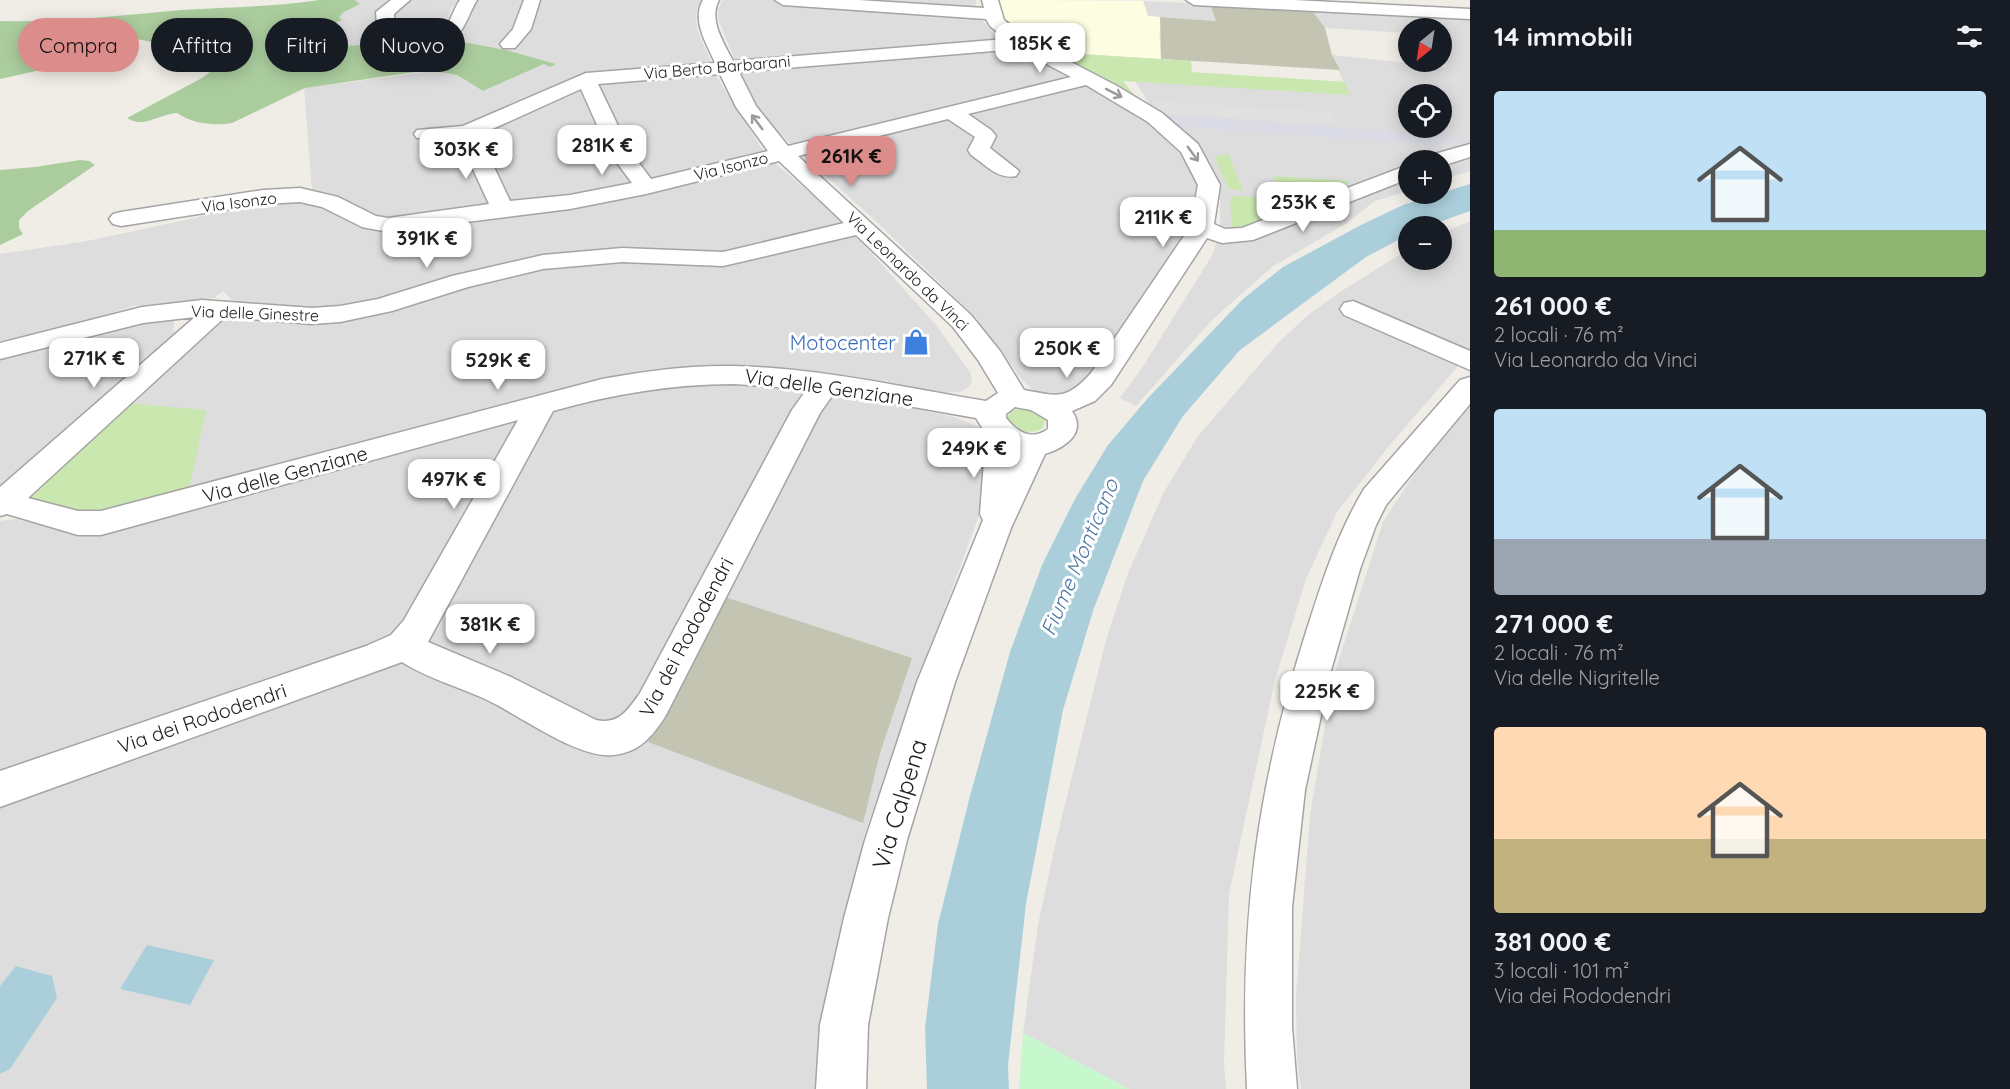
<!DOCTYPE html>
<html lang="it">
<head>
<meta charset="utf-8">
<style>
	:root { --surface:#171b24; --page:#242831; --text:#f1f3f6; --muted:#9ea1a6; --accent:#dd8c8c }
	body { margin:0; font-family:Quicksand,sans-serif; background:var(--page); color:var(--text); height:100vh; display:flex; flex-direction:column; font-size:22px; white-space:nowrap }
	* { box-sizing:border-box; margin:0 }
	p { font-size:20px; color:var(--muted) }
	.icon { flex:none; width:33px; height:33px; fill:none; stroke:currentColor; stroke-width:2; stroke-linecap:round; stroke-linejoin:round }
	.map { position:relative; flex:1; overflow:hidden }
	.details { display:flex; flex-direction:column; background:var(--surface); width:540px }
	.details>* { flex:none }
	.top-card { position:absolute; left:18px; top:18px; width:570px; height:54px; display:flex; gap:12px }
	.needle { width:39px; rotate:210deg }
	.controls { position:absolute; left:1398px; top:18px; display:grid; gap:12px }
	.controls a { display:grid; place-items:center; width:54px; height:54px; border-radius:50%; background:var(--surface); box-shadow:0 3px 15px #0003; font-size:30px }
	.price { position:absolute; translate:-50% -51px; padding:0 14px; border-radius:12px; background:#fff; color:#222; font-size:20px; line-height:39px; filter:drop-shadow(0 2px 3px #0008) }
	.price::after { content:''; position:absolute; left:50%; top:36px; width:18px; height:14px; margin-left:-9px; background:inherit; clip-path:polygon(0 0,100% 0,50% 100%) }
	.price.current { background:var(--accent); color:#111 }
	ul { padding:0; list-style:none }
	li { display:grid; align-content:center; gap:12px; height:318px; padding:0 24px }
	li span { display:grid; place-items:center; height:186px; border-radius:6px; color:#555 }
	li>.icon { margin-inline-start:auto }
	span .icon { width:108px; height:108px; fill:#fffc; stroke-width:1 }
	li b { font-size:26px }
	h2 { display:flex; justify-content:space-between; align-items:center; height:72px; padding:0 24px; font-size:26px }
	.chip { padding:0 21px; border-radius:27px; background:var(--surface); box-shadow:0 3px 15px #0003; font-size:21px; line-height:54px }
	.chip.current { background:var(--accent); color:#111 }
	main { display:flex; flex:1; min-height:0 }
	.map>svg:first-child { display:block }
</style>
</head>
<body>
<main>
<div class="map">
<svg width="1470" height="1089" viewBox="0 0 1470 1089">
	<rect width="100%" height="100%" fill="#f0ede7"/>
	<!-- residential -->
	<path fill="#dedddd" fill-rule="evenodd" d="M 355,0 L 459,0 L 451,9 L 445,29 L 431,39 L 333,47 L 330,25 L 341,20 L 339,15 L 358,3 Z
		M 477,0 L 701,0 L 697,8 L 696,20 L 698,31 L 718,79 L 760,146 L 777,165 L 841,219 L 936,325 L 970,372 L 972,380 L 969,387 L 960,392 L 943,393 L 823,375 L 732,367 L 189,490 L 126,403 L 236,304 L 223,291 L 214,298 L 133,306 L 80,323 L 0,341 L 0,254 L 87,241 L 246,207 L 297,201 L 313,203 L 304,88 L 433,71 L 457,75 L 483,91 L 544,64 L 554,64 L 506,50 L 453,40 L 464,17 Z
		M 723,0 L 976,0 L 975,11 L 978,17 L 1003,41 L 1124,107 L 1161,131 L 1187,162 L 1198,184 L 1200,202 L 1196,226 L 1095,373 L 1065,396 L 1043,394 L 1032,389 L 1022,380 L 976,318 L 877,222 L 792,146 L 758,109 L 742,78 L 718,19 L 718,9 Z
		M 1143,1 L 1210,4 L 1216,21 L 1148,16 Z
		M 1312,10 L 1470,18 L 1470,171 L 1442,180 L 1442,160 L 1408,160 L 1408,191 L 1375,201 L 1345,224 L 1272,267 L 1212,320 L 1136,406 L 1120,398 L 1142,368 L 1213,254 L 1220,228 L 1220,194 L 1209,163 L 1191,142 L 1151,107 L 1135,81 L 1349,95 L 1332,55 L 1447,67 L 1442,60 L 1442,28 L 1408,28 L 1408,33 L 1325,28 ZM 1408,94 L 1442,94 L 1442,128 L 1408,128 Z
		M 1470,221 L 1470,352 L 1389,446 L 1337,512 L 1306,579 L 1275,680 L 1229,894 L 1224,1064 L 1226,1089 L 1129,1089 L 1023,1033 L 1038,925 L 1055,845 L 1106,640 L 1128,573 L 1164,492 L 1198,436 L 1278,343 L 1307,316 L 1340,292 L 1404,252 L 1408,249 L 1408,260 L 1442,260 L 1442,233 Z
		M 175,316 L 173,330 L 178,336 L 0,493 L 0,358 L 75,339 L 105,328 Z
		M 732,382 L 809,389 L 860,397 L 954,417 L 977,426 L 986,434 L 981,510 L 918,681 L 865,833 L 848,906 L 824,1089 L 0,1089 L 0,521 L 15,519 L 70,532 L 138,521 L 510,423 L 598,395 L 642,388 Z
		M 1470,406 L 1470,1089 L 1301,1089 L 1297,1059 L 1296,997 L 1310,815 L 1333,678 L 1383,522 L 1422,462 Z"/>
	<!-- education -->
	<path fill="#fdfde2" d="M 999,0 L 1143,1 L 1148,16 L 1160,17 L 1162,21 L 1159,33 L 1161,59 L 1050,52 L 1013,31 L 997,12 Z"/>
	<!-- construction -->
	<path fill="#c4c4b3" d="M 1210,4 L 1312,10 L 1325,28 L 1332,55 L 1340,70 L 1161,59 L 1160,17 L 1216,21 Z
		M 725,597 L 912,658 L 880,753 L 863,823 L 648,742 Z"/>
	<!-- grass -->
	<path fill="#cae7b0" d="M 1050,52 L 1191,61 L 1192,72 L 1345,82 L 1350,95 L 1123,81 L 1140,102 Z
		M 1228,154 L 1243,190 L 1243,191 L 1229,189 L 1214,157 Z
		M 1273,176 L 1349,181 C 1336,204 1303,196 1282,194 Z
		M 1233,196 L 1236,196 L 1319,200 L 1244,230 L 1232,230 L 1230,199 Z
		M 126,403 L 206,410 L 189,490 L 105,512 L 82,512 L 25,496 Z
		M 1021,408 C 1031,409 1040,411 1045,420 L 1043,428 C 1030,436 1012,432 1007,418 L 1011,411 Z"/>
	<!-- forest -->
	<path fill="#abcd9e" d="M 319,0 L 355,0 L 360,4 L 344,12 L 339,17 L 342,20 L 330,25 L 333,47 L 384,43 L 406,49 L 436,46 L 453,40 L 506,50 L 556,64 L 550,67 L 544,64 L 483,91 L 457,75 L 433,71 L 415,72 L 305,88 L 232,123 C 213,126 193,124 177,113 C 159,114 143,129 127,118 L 202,78 L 218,66 L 217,63 L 175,52 L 162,44 L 132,38 L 95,58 L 0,79 L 0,21 C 61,23 121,15 182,10 C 228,7 274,7 319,0 Z
		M 80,160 L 89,161 L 95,165 L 28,211 L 19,220 L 19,228 L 23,234 L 0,245 L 0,170 L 35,167 Z"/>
	<!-- park -->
	<path fill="#c7f7cc" d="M 1023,1033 L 1129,1089 L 1019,1089 Z"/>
	<!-- parking -->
	<path fill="#e0e0e0" d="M 1153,101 L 1331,112 L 1338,125 L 1163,114 L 1155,107 Z"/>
	<!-- plaza -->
	<path fill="#dbdbe6" d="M 1163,114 L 1335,127 L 1467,137 L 1446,146 L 1198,128 L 1177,127 Z"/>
	<!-- water -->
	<path fill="#aacfdb" d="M 1470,184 L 1470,211 L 1428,226 L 1408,226 L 1408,235 L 1366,257 L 1240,350 L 1183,416 L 1143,481 L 1093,611 L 1063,710 L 1026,904 L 1008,1065 L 1009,1089 L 927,1089 L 925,1028 L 938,924 L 970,796 L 1010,652 L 1042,565 L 1075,499 L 1108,445 L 1148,398 L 1243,299 L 1283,267 L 1361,225 L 1403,205 Z
		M 147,945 L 214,960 L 190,1005 L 120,989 Z
		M 16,966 L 52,976 L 57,998 L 10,1069 L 0,1074 L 0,986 Z"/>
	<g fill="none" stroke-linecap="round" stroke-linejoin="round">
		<!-- minor casing -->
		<g stroke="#a4a4a4" stroke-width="3">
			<path id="minor" d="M 391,0 L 410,0 L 394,14 L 396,33 C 409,43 436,40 446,26 C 452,18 454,8 460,0 L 477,0 C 470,11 466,27 456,37 C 442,50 388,58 378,35 C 376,29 377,19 376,12 Z
				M 524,0 L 540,0 L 531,29 L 515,48 L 503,48 L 500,44 L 513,29 Z
				M 703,0 L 719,0 C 708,20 724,43 733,61 L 1006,39 L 990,26 L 986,19 L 783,5 L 775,0 L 858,0 L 984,8 L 982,0 L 998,0 L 1004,20 L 1029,40 L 1117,86 L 1162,113 L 1198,144 L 1220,185 L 1214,224 L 1225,229 L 1242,228 L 1408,165 L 1408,179 L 1253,240 L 1222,243 L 1207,238 L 1111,385 L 1095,401 L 1072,411 C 1087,433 1065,448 1045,454 L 1011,528 L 955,682 L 907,840 L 888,918 L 868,1025 L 866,1089 L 816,1089 L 820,1025 L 844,918 L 865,840 L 917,682 L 983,520 L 980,514 L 986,434 L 976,418 L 834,393 L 820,413 L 666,715 C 653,736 639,753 613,755 C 577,759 517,713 483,698 C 456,686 427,678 402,662 L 0,807 L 0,771 L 366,646 L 391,635 L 404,620 L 518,420 L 101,535 L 78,535 L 7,514 L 0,516 L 0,487 L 195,317 L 143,323 L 0,359 L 0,343 L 142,307 L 202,300 L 312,308 L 340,306 L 378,299 L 452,276 L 543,255 L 622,248 L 723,252 L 844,223 L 779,161 L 646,194 L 570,209 L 388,232 L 362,227 L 322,207 L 300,202 L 263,204 L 121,226 L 113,224 L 109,219 L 113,214 L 121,212 L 263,190 L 300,188 L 338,197 L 376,216 L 388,218 L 489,204 L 459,139 L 417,138 L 414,134 L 417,130 L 463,126 L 586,73 L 715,63 C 707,44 691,20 703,0 ZM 1018,49 L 1071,77 L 788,146 L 756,106 L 739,72 ZM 720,74 L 736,107 L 768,151 L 651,179 L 630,151 L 598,84 ZM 1086,85 L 1148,122 L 1181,152 L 1198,185 L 1190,227 L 1091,373 C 1066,401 1057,396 1024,390 L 1000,351 L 971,315 L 798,156 L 948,119 L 975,137 L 968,150 L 971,155 C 985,164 998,180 1016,176 L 1019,171 L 990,148 L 996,136 L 991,130 L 968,114 ZM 581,89 L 609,152 L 632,183 L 570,195 L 510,201 L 479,135 ZM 856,235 L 953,327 L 978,360 L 998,393 L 986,401 C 902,387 819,368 733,366 C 689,365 645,371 602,379 L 101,511 L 78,511 L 28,498 L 225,317 L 312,324 L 340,322 L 392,311 L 468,287 L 543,269 L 622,262 L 723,266 ZM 734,384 L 807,389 L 792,410 L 640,693 C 628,710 619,725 596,720 L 511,677 L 428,642 L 553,411 C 613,394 672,384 734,384 ZM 1015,407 L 1031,410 L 1048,420 L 1048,429 C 1032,441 1017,432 1006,418 L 1006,414 Z
				M 1186,0 L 1294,0 L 1470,9 L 1470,19 L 1194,5 Z
				M 1470,144 L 1470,157 L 1442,166 L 1442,160 L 1428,160 L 1431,155 Z
				M 1353,301 L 1470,351 L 1470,370 L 1344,315 L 1340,309 L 1344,303 Z
				M 1470,377 L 1470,404 L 1386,505 L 1376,525 L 1360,569 L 1330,674 L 1305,790 L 1292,907 L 1292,1027 L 1297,1089 L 1247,1089 C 1239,925 1256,789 1306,632 C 1322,582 1337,534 1364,489 L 1460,380 Z"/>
		</g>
		<!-- minor -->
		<use href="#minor" fill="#fff" fill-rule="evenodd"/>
	</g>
	<!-- one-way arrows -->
	<defs><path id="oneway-shaft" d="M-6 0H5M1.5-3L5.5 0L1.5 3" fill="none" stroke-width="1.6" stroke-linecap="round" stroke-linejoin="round" transform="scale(1.5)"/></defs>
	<g stroke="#9b9b9b">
		<use href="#oneway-shaft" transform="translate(1114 93) rotate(27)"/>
		<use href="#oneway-shaft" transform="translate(757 122) rotate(-127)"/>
		<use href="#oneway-shaft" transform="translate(1193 154) rotate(54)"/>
	</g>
	<!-- icons -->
	<defs>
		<g id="shop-bare" transform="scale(2.07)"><path d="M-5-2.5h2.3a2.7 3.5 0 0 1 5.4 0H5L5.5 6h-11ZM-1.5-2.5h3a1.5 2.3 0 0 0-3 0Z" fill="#3f7fe0" stroke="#fff" stroke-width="2.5" paint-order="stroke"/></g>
	</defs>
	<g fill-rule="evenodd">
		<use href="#shop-bare" x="916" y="342"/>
	</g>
	<g text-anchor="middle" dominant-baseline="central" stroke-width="6" stroke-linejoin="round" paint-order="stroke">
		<!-- far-street labels -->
		<g font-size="16" fill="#202020" stroke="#fff">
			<text transform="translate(717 67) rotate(-5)">Via Berto Barbarani</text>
			<text transform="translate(731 166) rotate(-14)">Via Isonzo</text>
			<text transform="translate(239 202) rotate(-7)">Via Isonzo</text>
			<text transform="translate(908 271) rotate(44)">Via Leonardo da Vinci</text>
			<text transform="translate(255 313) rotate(2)">Via delle Ginestre</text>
		</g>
		<!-- shop labels -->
		<g font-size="20" fill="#366cbe" stroke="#fff" text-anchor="end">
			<text x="896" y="342">Motocenter</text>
		</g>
		<!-- street labels -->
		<g font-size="20" fill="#202020" stroke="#fff">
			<text transform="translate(829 387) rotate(8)">Via delle Genziane</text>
			<text transform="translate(285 474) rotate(-15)">Via delle Genziane</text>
			<text transform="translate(686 637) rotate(-62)">Via dei Rododendri</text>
			<text transform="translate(202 718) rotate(-19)">Via dei Rododendri</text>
		</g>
		<!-- water labels -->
		<g font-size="21" font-style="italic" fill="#4d77a3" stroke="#fff">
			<text transform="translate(1079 557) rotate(-67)">Fiume Monticano</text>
		</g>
		<!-- near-street labels -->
		<g font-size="24" fill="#202020" stroke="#fff">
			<text transform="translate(899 804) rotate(-73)">Via Calpena</text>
		</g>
	</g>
</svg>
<div class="controls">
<a><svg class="needle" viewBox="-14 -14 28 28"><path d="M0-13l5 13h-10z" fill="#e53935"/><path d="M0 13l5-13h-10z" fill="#9ea1a6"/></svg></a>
<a><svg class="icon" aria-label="locate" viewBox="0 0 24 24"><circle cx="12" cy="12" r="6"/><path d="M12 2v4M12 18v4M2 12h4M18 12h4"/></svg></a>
<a>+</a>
<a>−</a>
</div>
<b class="price" style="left:1040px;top:74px">185K €</b>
<b class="price" style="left:602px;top:176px">281K €</b>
<b class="price" style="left:466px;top:180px">303K €</b>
<b class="price current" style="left:851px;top:187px">261K €</b>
<b class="price" style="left:1303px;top:233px">253K €</b>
<b class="price" style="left:1163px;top:248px">211K €</b>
<b class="price" style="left:427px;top:269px">391K €</b>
<b class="price" style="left:1067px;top:379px">250K €</b>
<b class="price" style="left:94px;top:389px">271K €</b>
<b class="price" style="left:498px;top:391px">529K €</b>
<b class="price" style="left:974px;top:479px">249K €</b>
<b class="price" style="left:454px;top:510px">497K €</b>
<b class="price" style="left:490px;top:655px">381K €</b>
<b class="price" style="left:1327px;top:722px">225K €</b>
<div class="top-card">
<a class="chip current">Compra</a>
<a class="chip">Affitta</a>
<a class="chip">Filtri</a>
<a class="chip">Nuovo</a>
</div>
</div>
<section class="details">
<h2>14 immobili<svg class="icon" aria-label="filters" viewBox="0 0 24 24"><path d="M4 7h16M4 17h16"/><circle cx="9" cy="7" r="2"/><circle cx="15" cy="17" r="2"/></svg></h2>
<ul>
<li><span style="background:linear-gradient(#bfe0f5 75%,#8fb573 0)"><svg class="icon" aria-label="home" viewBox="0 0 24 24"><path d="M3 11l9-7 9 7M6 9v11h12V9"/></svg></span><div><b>261 000 €</b><p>2 locali · 76 m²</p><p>Via Leonardo da Vinci</p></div></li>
<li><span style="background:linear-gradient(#bfe0f5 70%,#9aa5b1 0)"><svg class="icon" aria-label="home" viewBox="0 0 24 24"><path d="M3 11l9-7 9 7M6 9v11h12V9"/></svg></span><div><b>271 000 €</b><p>2 locali · 76 m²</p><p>Via delle Nigritelle</p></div></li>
<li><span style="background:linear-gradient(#ffd9b3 60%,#c2b280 0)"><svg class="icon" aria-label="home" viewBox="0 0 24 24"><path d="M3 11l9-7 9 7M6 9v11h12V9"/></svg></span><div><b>381 000 €</b><p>3 locali · 101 m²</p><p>Via dei Rododendri</p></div></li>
</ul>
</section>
</main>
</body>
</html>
